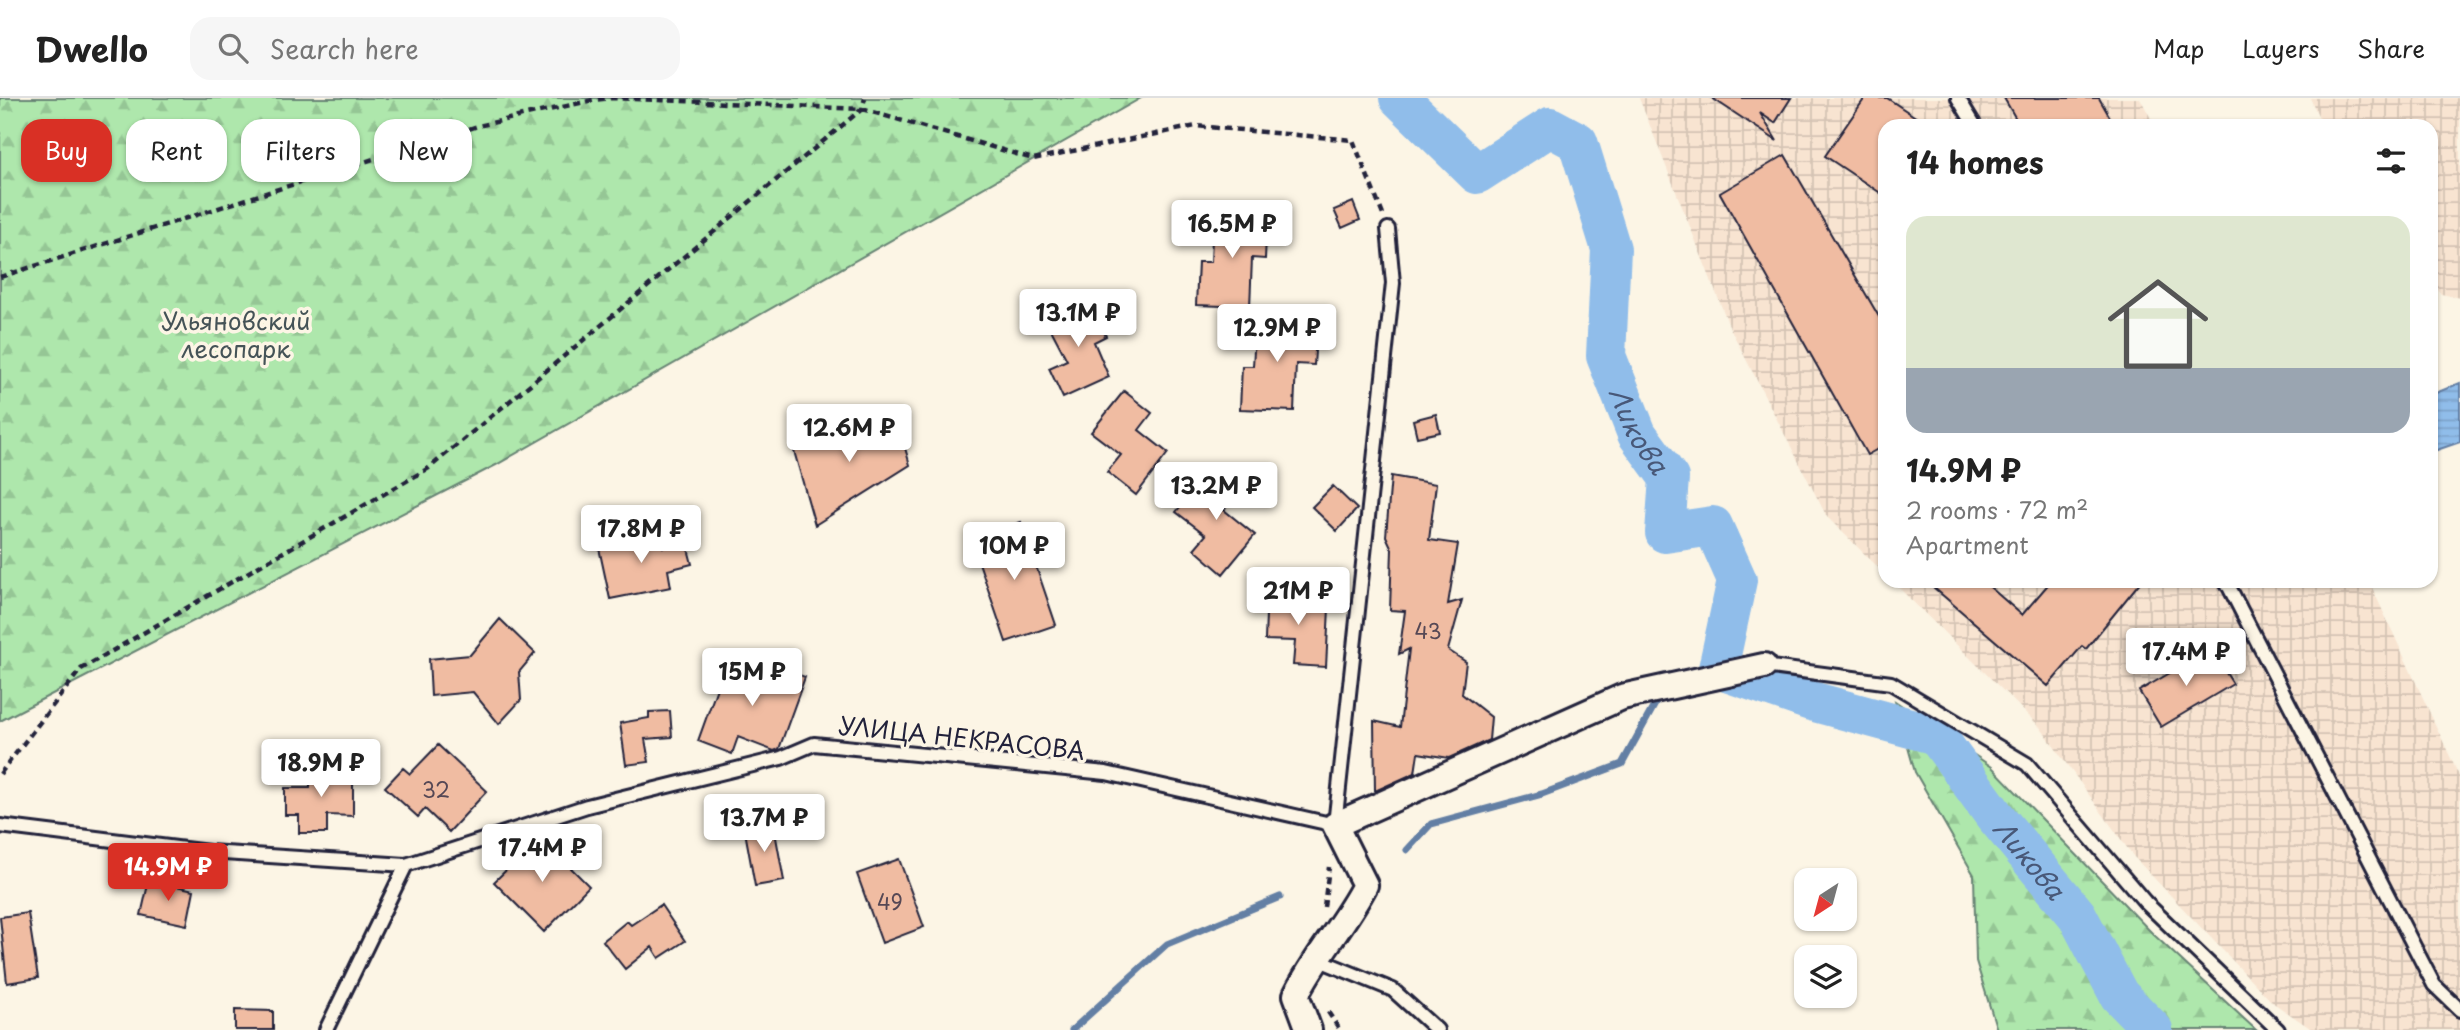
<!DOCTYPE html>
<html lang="en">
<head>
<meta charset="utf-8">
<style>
	:root { --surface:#fff; --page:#f6f6f6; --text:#222; --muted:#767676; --line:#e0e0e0; --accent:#d93025 }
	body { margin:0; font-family:"Playpen Sans",sans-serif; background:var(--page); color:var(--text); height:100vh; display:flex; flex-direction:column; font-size:26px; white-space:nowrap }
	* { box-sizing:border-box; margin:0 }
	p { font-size:23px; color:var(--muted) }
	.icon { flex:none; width:38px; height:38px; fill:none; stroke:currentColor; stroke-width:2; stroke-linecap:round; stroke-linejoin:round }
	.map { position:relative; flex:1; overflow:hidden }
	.sheet { position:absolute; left:1878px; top:21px; width:560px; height:469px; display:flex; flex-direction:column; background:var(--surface); border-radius:21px; box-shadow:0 2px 5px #0004 }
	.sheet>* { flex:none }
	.hud { position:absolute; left:21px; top:21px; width:665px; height:63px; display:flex; gap:14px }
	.needle { width:46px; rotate:216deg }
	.buttons { position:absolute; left:1794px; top:770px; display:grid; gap:14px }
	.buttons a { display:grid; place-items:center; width:63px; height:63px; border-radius:14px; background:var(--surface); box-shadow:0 2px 5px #0004; font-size:35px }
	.price { position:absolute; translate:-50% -60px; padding:0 16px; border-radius:7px; background:#fff; color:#222; font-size:23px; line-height:46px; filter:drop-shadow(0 2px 4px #0008) }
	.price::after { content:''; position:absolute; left:50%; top:42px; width:21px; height:16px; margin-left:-10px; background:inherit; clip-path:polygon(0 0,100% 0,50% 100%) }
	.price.active { background:var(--accent); color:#fff }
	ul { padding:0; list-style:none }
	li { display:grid; align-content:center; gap:14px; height:371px; padding:0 28px }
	li span { display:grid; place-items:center; height:217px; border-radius:21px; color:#555 }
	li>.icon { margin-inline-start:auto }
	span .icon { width:126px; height:126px; fill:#fffc; stroke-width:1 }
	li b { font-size:30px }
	h2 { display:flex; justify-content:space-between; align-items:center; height:84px; padding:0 28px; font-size:30px }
	.tag { padding:0 24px; border-radius:21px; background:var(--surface); box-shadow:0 2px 5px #0004; font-size:24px; line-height:63px }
	.tag.active { background:var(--accent); color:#fff }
	header { display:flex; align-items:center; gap:42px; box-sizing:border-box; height:98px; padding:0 35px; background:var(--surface); border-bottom:2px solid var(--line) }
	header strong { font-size:33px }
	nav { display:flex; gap:38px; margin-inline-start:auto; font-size:24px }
	.search { width:490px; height:63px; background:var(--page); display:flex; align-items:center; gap:18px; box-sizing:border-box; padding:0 24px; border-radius:21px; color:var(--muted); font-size:26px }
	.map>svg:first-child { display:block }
</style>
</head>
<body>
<header>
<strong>Dwello</strong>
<div class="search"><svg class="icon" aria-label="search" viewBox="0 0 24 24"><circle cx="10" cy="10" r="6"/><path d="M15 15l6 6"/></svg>Search here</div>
<nav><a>Map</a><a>Layers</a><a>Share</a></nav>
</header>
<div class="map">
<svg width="2460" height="932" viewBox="0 0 2460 932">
	<defs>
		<pattern id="industrial-grid" width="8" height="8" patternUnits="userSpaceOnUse" patternTransform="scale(1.75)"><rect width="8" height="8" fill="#f8e4d1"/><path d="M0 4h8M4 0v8" fill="none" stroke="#d4c3b4"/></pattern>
		<pattern id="forest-firs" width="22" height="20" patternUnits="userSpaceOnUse" patternTransform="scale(1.75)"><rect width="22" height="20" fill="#aee7ac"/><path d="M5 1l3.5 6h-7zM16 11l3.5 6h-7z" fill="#95c695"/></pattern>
		<pattern id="water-rules" width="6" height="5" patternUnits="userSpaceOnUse" patternTransform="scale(1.75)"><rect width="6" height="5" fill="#90bdea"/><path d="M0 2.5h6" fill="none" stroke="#7ca2ca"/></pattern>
	</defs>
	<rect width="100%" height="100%" fill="#fcf5e5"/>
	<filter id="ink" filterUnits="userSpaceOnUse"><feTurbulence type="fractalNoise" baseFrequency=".0143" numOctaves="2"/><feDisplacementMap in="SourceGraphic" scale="14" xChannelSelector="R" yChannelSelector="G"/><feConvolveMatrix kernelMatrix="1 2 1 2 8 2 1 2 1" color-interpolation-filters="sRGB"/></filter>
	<g filter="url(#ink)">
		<!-- industrial -->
		<path fill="url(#industrial-grid)" d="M 1639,0 L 2140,0 L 2155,28 L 1885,28 L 1885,476 L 1827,419 L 1730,230 Z
			M 2310,0 L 2460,0 L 2460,200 L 2441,196 L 2431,182 L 2431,28 L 2323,28 Z
			M 1892,483 L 2369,483 L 2460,680 L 2460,932 L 2313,932 L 2272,904 L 2133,758 L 2040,629 Z"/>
		<!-- forest -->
		<path fill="url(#forest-firs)" stroke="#688474" stroke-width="2" d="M 0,0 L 1141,0 L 496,367 L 0,623 Z
			M 1895,603 L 1992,669 L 2153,836 L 2256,932 L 1997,932 L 1976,863 L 1974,777 L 1915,674 Z"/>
		<!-- water -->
		<path fill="url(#water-rules)" stroke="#647fa4" stroke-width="2" d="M 2460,285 L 2460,344 L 2431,354 L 2431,297 Z"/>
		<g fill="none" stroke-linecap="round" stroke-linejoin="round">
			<!-- stream -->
			<path stroke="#647fa4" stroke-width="7" d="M 1407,752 L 1431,726 L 1542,696 L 1622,666 L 1660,597
				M 1072,932 L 1167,846 L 1280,799"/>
			<!-- river -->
			<path stroke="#90bdea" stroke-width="40" id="s1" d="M 1399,0 L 1477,76 L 1550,29 L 1578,44 L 1611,151 L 1606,258 L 1637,336 L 1669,380 L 1665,435 L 1713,428 L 1737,482 L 1718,571 L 1811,603 L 1936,637 L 1994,717 L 2077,817 L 2119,897 L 2153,932"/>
		</g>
		<!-- building -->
		<path fill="#f0bca2" stroke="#22223b" stroke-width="2" d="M 1712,0 L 1791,0 L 1775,25 L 1760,15 L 1777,43 Z
			M 1865,0 L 1887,0 L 1929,28 L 1885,28 L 1885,98 L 1825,58 Z
			M 2004,0 L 2099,0 L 2115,28 L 2020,28 Z
			M 1785,57 L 1885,229 L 1885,347 L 1867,357 L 1720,95 Z
			M 1353,104 L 1360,122 L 1342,130 L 1334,112 Z
			M 1213,115 L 1267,117 L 1265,161 L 1252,160 L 1250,209 L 1196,207 L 1198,164 L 1211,164 Z
			M 1087,201 L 1106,238 L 1094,244 L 1109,279 L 1063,300 L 1049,270 L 1067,262 L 1046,222 Z
			M 1256,221 L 1317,225 L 1314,267 L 1296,266 L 1294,313 L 1240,311 L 1242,268 L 1253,268 Z
			M 1124,293 L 1152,315 L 1139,332 L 1168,355 L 1136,397 L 1107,374 L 1121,357 L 1091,334 Z
			M 895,316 L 910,367 L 815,427 L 792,346 Z
			M 1436,316 L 1440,334 L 1417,339 L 1413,322 Z
			M 1209,372 L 1237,395 L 1224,412 L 1255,437 L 1223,476 L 1194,451 L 1206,437 L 1176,414 Z
			M 1391,378 L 1436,386 L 1429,442 L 1458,446 L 1448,506 L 1462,502 L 1448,552 L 1466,564 L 1462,596 L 1491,619 L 1489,642 L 1449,660 L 1418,655 L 1415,675 L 1375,693 L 1374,623 L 1400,629 L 1409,551 L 1399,556 L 1405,513 L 1390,512 L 1392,451 L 1386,438 Z
			M 1333,388 L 1357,411 L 1337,433 L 1312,409 Z
			M 1021,424 L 1056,527 L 1006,544 L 971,441 Z
			M 660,437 L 663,449 L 686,443 L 692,466 L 668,472 L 671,489 L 610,501 L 599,450 Z
			M 1926,483 L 1983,483 L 2022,517 L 2051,483 L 2141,483 L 2086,551 L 2082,548 L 2048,588 Z
			M 1267,490 L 1291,490 L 1291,508 L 1329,510 L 1326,569 L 1293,567 L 1295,543 L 1265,542 Z
			M 500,521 L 535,555 L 519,574 L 521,602 L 499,626 L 473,594 L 431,598 L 429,561 L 470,557 Z
			M 2211,551 L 2233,586 L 2161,629 L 2139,593 Z
			M 750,559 L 805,579 L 779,651 L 774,653 L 738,639 L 732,656 L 698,643 L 722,576 L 742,583 Z
			M 670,613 L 672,639 L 645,641 L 649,664 L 626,667 L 620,625 L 649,620 L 649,614 Z
			M 438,647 L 487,693 L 449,734 L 425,711 L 418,719 L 385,689 L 403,670 L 410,676 Z
			M 310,671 L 353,671 L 353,718 L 327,717 L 327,735 L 299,735 L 299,717 L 285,717 L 285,690 L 310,690 Z
			M 773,723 L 784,783 L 755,788 L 744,728 Z
			M 540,739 L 589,788 L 544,834 L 494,784 Z
			M 899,761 L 924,829 L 882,845 L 857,776 Z
			M 149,782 L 194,792 L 187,827 L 141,817 Z
			M 661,807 L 685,843 L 659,860 L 652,849 L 625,871 L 603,843 L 627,823 L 631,827 Z
			M 28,815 L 38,880 L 7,885 L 0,819 Z
			M 235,912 L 273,913 L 273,932 L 235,932 Z"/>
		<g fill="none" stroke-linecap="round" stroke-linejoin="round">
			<!-- lane casing -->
			<g stroke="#22223b" stroke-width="18">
				<path id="lane" d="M 1958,0 L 1975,28
					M 2226,483 L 2434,887 L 2460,912
					M 1764,568 L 1891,585 L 2027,666 L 2145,804 L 2278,932
					M 0,728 L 209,754 L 406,767 L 587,708 L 781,660 L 814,646 L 1106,675 L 1335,727 L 1393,185 L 1388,131
					M 1317,861 L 1393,892 L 1437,932
					M 326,932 L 406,767"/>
			</g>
			<!-- street casing -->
			<g stroke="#22223b" stroke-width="30">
				<path id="street" d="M 1309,932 L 1296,897 C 1315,858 1345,826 1365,787 L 1335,727 L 1622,599 L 1764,568"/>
			</g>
			<!-- path -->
			<path stroke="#22223b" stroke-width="4.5" stroke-dasharray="7 5" stroke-linecap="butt" d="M 0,179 L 478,28 L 593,2 L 613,0 L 862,11 L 1033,61 L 1196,28 L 1353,42 L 1383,117
				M 0,676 L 81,571 L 429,370 L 862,11 L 865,0
				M 1324,809 L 1329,769
				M 1328,914 L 1340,932"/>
			<!-- lane -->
			<use href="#lane" stroke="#fcf5e5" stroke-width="12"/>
			<!-- street -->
			<use href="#street" stroke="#fcf5e5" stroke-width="24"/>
		</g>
	</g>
	<g text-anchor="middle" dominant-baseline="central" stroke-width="7" stroke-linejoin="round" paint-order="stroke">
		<!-- number labels -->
		<g font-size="21" fill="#564855">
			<text x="1428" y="532">43</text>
			<text x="436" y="691">32</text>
			<text x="890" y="803">49</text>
		</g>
		<!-- park labels -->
		<g font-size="24" fill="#455357" stroke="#fcf5e5">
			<text x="236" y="222">Ульяновский<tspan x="236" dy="28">лесопарк</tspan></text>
		</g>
		<!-- street labels -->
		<g font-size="24" fill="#22223b" stroke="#fcf5e5">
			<text transform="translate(962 639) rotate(6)">УЛИЦА НЕКРАСОВА</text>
		</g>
		<!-- water labels -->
		<g font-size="26" font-style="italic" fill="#485878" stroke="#fcf5e5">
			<text stroke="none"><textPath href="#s1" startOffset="528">Ликова</textPath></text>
			<text stroke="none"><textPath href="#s1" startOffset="1222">Ликова</textPath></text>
		</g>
	</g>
</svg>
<div class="buttons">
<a><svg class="needle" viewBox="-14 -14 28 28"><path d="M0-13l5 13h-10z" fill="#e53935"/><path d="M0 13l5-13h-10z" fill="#767676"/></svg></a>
<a><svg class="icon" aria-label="layers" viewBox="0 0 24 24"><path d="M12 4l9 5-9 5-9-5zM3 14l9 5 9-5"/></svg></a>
</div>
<b class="price" style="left:1232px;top:162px">16.5M ₽</b>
<b class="price" style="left:1078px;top:251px">13.1M ₽</b>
<b class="price" style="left:1277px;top:266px">12.9M ₽</b>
<b class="price" style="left:849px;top:366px">12.6M ₽</b>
<b class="price" style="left:1216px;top:424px">13.2M ₽</b>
<b class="price" style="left:641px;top:467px">17.8M ₽</b>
<b class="price" style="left:1014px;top:484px">10M ₽</b>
<b class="price" style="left:1298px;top:529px">21M ₽</b>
<b class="price" style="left:2186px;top:590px">17.4M ₽</b>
<b class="price" style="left:752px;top:610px">15M ₽</b>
<b class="price" style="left:321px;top:701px">18.9M ₽</b>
<b class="price" style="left:764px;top:756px">13.7M ₽</b>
<b class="price" style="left:542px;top:786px">17.4M ₽</b>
<b class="price active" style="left:168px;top:805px">14.9M ₽</b>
<div class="hud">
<a class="tag active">Buy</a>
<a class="tag">Rent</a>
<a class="tag">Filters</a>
<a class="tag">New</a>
</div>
<section class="sheet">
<h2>14 homes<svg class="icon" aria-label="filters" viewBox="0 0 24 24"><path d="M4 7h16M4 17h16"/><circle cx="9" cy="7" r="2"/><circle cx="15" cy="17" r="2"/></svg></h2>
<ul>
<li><span style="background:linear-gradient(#dfe7d0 70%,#9aa5b1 0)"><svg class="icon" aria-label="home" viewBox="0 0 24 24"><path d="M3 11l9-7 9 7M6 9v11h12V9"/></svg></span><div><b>14.9M ₽</b><p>2 rooms · 72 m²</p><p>Apartment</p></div></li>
</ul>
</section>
</div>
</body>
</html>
